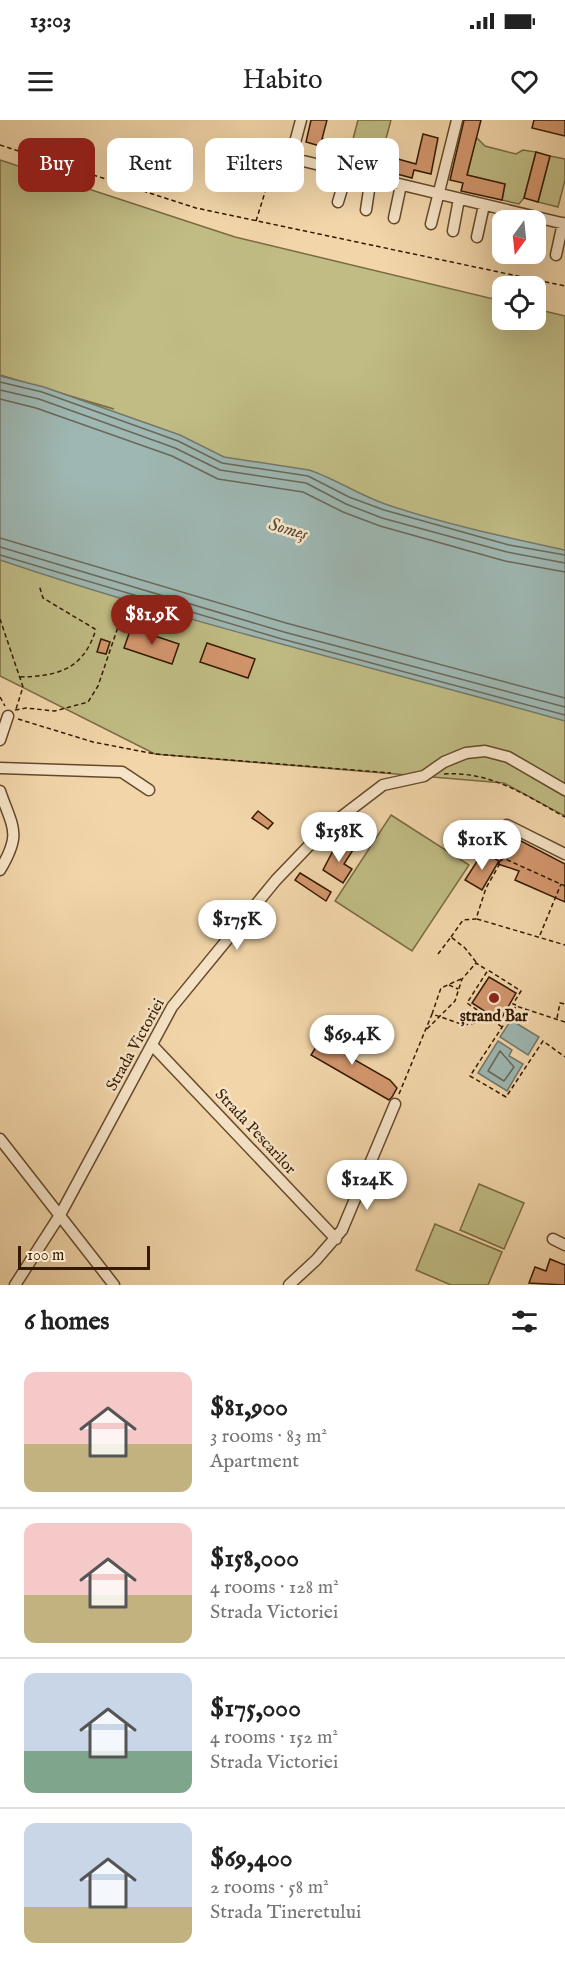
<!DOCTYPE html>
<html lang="en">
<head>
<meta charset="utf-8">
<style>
	:root { --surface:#fff; --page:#f2f2f2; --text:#222; --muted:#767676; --line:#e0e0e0; --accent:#8f2418 }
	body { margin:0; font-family:"IM FELL English",serif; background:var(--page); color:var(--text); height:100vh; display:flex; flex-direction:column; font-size:22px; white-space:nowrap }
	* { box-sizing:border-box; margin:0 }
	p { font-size:20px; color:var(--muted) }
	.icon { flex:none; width:33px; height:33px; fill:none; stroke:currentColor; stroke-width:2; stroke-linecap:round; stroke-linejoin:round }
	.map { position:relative; height:1165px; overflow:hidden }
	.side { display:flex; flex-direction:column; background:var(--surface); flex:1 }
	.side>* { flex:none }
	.hud { position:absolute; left:18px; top:18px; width:530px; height:54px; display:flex; gap:12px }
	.needle { width:39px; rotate:195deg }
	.tools { position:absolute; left:492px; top:90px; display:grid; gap:12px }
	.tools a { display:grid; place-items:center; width:54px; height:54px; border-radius:12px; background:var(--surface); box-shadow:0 6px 24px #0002; font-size:30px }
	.scale { position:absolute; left:18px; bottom:15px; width:132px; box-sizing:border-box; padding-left:6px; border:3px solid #341a00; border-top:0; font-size:16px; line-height:21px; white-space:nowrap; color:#341a00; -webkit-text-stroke:4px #f7e4c8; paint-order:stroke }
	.price { position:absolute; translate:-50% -51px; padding:0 14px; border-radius:21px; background:#fff; color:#222; font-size:20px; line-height:39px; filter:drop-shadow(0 2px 3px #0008) }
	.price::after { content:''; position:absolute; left:50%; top:36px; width:18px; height:14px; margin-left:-9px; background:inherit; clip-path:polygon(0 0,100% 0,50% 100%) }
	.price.on { background:var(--accent); color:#fff }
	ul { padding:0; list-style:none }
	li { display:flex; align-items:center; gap:18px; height:150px; padding:0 24px }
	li+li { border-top:2px solid var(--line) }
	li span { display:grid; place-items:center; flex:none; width:168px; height:120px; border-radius:12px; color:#555 }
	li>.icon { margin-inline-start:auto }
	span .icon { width:72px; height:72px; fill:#fffc; stroke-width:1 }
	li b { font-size:26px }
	h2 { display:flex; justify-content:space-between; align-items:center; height:72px; padding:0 24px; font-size:26px }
	.pill { padding:0 21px; border-radius:12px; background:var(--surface); box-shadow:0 6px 24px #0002; font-size:21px; line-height:54px }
	.pill.on { background:var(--accent); color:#fff }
	.status { display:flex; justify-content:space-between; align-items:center; height:42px; padding:0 30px; background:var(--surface); direction:ltr }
	.status svg { height:16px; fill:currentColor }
	header { display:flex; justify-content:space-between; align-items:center; height:78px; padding:0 24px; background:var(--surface); font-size:27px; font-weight:600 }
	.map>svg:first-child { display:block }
</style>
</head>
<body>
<div class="status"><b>13:03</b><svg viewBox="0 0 49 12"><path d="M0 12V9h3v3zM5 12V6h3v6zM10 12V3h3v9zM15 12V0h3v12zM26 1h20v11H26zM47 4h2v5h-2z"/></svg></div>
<header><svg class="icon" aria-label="menu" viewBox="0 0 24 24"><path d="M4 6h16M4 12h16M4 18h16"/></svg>Habito<svg class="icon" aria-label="heart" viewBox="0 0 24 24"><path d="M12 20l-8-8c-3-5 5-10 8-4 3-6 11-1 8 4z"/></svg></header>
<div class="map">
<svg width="565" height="1165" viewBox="0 0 565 1165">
	<rect width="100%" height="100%" fill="#f2d6aa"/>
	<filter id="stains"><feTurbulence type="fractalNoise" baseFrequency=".00333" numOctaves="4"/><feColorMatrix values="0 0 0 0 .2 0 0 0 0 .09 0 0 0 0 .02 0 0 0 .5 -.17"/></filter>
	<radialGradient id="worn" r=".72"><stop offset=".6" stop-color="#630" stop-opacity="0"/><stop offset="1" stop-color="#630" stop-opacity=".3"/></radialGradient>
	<!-- green -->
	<path fill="#c0bc84" stroke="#7a6b42" stroke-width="1.5" d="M 358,0 L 391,0 L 384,26 L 353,19 Z
		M 476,17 L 485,26 L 516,34 L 523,30 L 536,32 L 524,78 L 519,84 L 502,80 L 505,64 L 467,55 Z
		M 550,36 L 565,39 L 565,60 L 558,87 L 538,82 Z
		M 0,40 L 235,117 L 502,181 L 502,200 L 536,200 L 536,189 L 565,196 L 565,696 L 504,663 L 155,634 L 0,556 L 0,258 L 114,289 L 0,255 Z
		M 391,695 L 469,745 L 412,831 L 335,781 Z
		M 479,1064 L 524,1083 L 504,1129 L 460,1110 Z
		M 435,1104 L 502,1132 L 488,1165 L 451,1165 L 416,1150 Z"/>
	<!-- water -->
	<path fill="#9eb7b2" stroke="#74786b" stroke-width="1.5" d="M 0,256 L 44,267 L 180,315 L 224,337 L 309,350 C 336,359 359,375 385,384 C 444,404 505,417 565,430 L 565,601 C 377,548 186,503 0,440 Z
		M 511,900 L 539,917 L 528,935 L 500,917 Z
		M 498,921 L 512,930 L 509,936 L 523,944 L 507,971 L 478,953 Z"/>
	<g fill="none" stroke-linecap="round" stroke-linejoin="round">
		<!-- shore -->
		<path stroke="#696859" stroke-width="1.5" d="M 0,262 L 42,272 L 178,321 L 222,343 L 308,356 L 349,377 L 384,390 L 509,425 L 565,435
			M 0,270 L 39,279 L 175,328 L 220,350 L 306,363 L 346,384 L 382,398 L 507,432 L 565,443
			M 0,279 L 36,288 L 172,336 L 218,359 L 303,372 L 343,392 L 380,406 L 505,441 L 565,452
			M 0,418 L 286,503 L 565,578
			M 0,427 L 284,512 L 565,587
			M 0,435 L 282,519 L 565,595
			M 500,931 L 514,947 L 504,961 L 488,951 Z"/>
	</g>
	<!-- building -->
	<path fill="#d4976e" stroke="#341a00" stroke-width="1.5" d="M 311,0 L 327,0 L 322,19 L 352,27 L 354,21 L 389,29 L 387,36 L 416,44 L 423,14 L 438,18 L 431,54 L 414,50 L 412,58 L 393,53 L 394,48 L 318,33 L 320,26 L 306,22 Z
		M 464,0 L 481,0 L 467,55 L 505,64 L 502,80 L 461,71 L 463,63 L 450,60 Z
		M 534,0 L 565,0 L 565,16 L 532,8 Z
		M 536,32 L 550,36 L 538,82 L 524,78 Z
		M 131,508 L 179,524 L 172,544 L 124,528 Z
		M 101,519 L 110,522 L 106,534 L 97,532 Z
		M 207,523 L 255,539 L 248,558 L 200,542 Z
		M 258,691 L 273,703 L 268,709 L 252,698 Z
		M 500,710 L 565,744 L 565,782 L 515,760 L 519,751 L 498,744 L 508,730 L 493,722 Z
		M 344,724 L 353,730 L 344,744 L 352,749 L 343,763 L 323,750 L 335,727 L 340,729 Z
		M 483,732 L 499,741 L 482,770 L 465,760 Z
		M 300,753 L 331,772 L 326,781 L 295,760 Z
		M 489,857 L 516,873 L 500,901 L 472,883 Z
		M 326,911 L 343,919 L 341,925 L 349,928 L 346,935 L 390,960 L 397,968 L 392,977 L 389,980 L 311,935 Z
		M 550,1139 L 565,1145 L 565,1165 L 529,1163 L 535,1147 L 546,1151 Z"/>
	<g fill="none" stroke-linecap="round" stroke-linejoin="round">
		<!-- minor casing -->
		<g stroke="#64492a" stroke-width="13">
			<path id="minor" d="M 301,0 L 293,30 L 294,36 L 299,40 L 565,104
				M 338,82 L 347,52
				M 366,90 L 371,57
				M 394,98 L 401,65
				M 431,104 L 457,0
				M 453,111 L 459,79
				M 477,117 L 484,85
				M 556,135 L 563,103
				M 0,620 L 8,596
				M 0,648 L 122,652 L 149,670
				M 0,671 C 13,709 22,713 0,750
				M 507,705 L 565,734
				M 152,925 L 336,1119
				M 0,1019 L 114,1165
				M 553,1119 L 565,1125
				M 15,1165 L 60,1095 L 172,887 L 276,760 L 324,710 L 383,665 L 424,656 L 444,642 L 466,633 L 485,631 L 508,637 L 565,670
				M 289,1165 L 316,1140 L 342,1110 L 395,984"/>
		</g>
		<!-- path -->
		<path stroke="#341a00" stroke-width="1.5" stroke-dasharray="4.5 3" stroke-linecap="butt" d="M 0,25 L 196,88 L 565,166
			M 256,101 L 271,53 L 285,43
			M 0,499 L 23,567 L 16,589
			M 20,557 C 56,556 82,551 95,512 L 95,509 L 43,478 L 39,465
			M 0,577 L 5,586
			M 15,590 L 26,588 L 55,591 L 88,582 L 98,566 L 119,504
			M 18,599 L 93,622 L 155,634 L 391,653
			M 444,654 C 491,651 525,675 565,697
			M 477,799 L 565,825
			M 540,815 L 561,764
			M 451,817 L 463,800 L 476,799 L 486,768 L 503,738 L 565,766
			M 438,834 L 451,817 L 465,828 L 476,842
			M 449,865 L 458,869
			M 432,894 L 441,868 L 461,859
			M 557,898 L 560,883 L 565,884
			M 565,902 L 516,886 L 470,956 L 506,977 L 543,921 L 565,937
			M 502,907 L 467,883 L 488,850 L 521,871 L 513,884 L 516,885
			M 427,909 L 455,881 L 462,859 L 476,843 L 487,850
			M 399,974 L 432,894 L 464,905 L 492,900"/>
		<!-- minor -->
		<use href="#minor" stroke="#f7e4c8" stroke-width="10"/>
	</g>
	<!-- markers -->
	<circle fill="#8f2418" stroke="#f7e4c8" stroke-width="2" cx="494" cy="878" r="6"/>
	<g text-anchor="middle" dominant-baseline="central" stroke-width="5" stroke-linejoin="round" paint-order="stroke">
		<!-- poi labels -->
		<g font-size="16" font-weight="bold" fill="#341a00" stroke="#f7e4c8">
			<text x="494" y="897">ștrand Bar</text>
		</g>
		<!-- street labels -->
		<g font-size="16" fill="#341a00" stroke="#f7e4c8">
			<text transform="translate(136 925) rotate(-61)">Strada Victoriei</text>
			<text transform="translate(255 1012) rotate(47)">Strada Pescarilor</text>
		</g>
		<!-- water labels -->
		<g font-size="18" font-style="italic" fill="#544935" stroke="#f7e4c8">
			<text transform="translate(288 410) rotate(16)">Someș</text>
		</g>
	</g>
	<rect width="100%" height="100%" filter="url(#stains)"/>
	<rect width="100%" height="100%" fill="url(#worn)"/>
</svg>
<div class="tools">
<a><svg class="needle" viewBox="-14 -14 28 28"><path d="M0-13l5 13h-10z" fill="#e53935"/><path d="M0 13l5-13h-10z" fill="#767676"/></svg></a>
<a><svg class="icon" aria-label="locate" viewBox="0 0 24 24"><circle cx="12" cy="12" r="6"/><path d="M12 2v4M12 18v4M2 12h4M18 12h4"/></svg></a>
</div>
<div class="scale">100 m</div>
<b class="price on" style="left:152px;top:526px">$81.9K</b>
<b class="price" style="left:339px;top:743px">$158K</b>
<b class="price" style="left:482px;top:751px">$101K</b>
<b class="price" style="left:237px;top:831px">$175K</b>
<b class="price" style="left:352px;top:946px">$69.4K</b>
<b class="price" style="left:367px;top:1091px">$124K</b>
<div class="hud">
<a class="pill on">Buy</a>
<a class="pill">Rent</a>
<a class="pill">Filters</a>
<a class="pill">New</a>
</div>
</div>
<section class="side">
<h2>6 homes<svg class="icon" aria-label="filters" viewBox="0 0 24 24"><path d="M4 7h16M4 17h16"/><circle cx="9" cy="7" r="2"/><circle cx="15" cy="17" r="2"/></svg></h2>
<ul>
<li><span style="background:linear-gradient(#f6c9c9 60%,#c2b280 0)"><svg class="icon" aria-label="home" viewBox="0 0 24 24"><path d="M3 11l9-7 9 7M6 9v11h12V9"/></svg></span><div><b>$81,900</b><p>3 rooms · 83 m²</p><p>Apartment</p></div></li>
<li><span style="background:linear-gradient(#f6c9c9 60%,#c2b280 0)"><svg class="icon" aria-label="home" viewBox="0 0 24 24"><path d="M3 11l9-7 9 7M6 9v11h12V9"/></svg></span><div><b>$158,000</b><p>4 rooms · 128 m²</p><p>Strada Victoriei</p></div></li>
<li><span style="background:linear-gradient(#c9d6e8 65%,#7fa58c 0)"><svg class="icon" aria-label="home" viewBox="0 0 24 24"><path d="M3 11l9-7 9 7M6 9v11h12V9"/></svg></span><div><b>$175,000</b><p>4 rooms · 152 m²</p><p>Strada Victoriei</p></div></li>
<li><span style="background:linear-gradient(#c9d6e8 70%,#c2b280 0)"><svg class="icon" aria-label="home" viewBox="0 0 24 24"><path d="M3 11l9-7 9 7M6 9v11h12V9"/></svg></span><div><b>$69,400</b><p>2 rooms · 58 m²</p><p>Strada Tineretului</p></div></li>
</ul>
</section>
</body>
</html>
